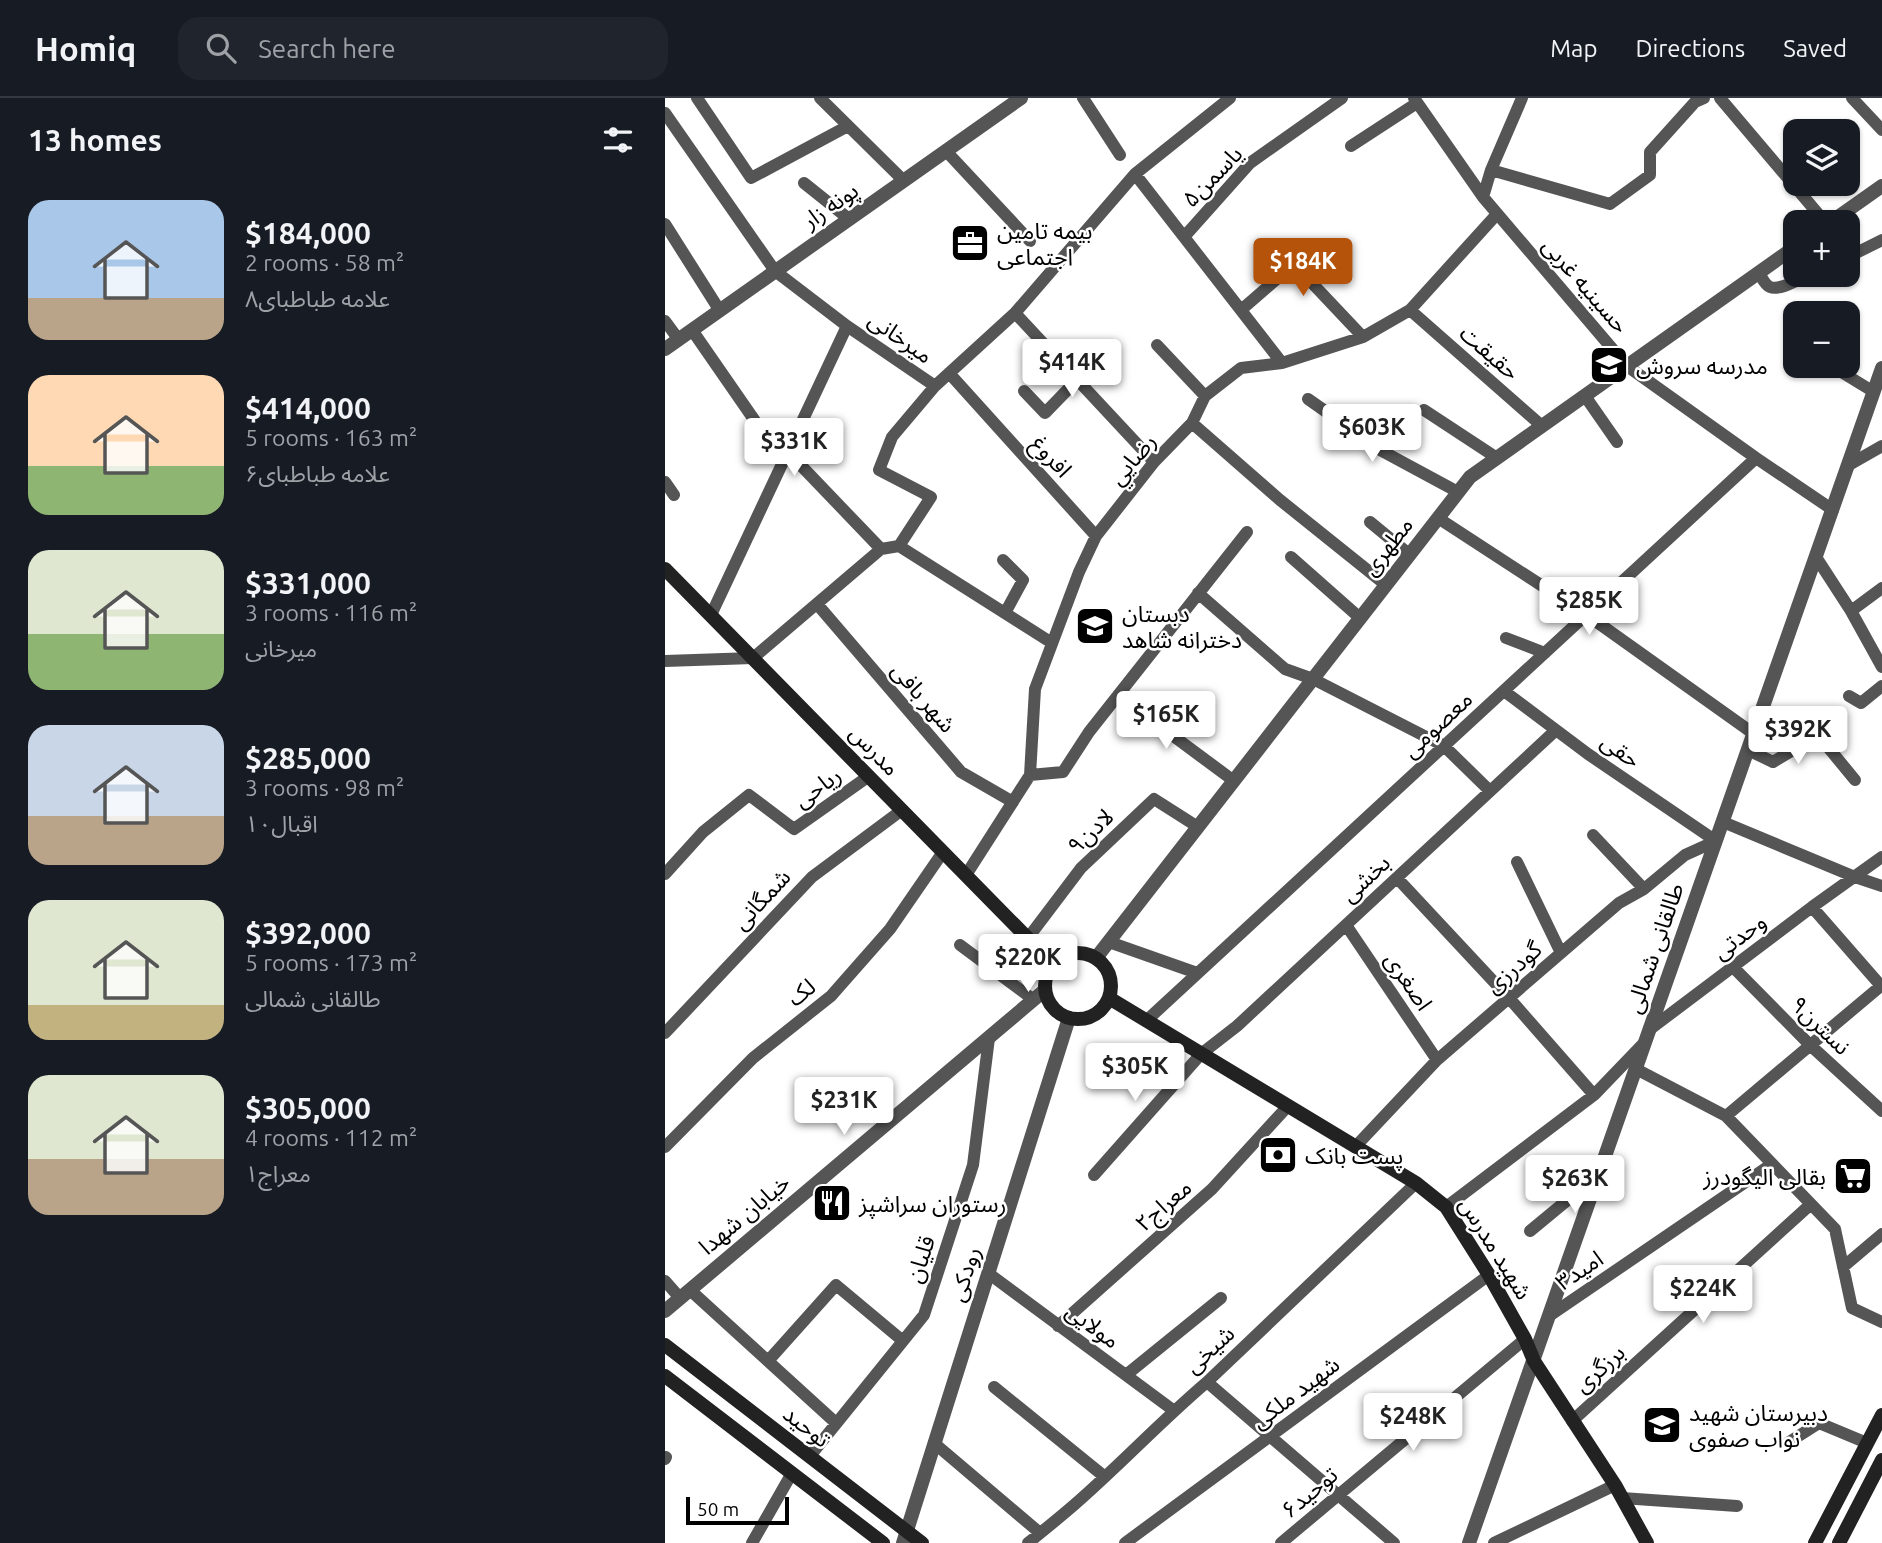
<!DOCTYPE html>
<html lang="en">
<head>
<meta charset="utf-8">
<style>
	:root { --surface:#171b24; --page:#20242c; --text:#f1f3f6; --muted:#9ea1a6; --line:#363941; --accent:#b45309 }
	body { margin:0; font-family:Ubuntu,"Noto Sans Arabic",sans-serif; background:var(--page); color:var(--text); height:100vh; display:flex; flex-direction:column; font-size:26px; white-space:nowrap }
	* { box-sizing:border-box; margin:0 }
	p { font-size:23px; color:var(--muted) }
	.icon { flex:none; width:38px; height:38px; fill:none; stroke:currentColor; stroke-width:2; stroke-linecap:round; stroke-linejoin:round }
	.map { position:relative; flex:1; overflow:hidden }
	.sheet { display:flex; flex-direction:column; background:var(--surface); width:665px }
	.sheet>* { flex:none }
	.fabs { position:absolute; left:1118px; top:21px; display:grid; gap:14px }
	.fabs a { display:grid; place-items:center; width:77px; height:77px; border-radius:14px; background:var(--surface); box-shadow:0 2px 5px #0004; font-size:35px }
	.scale { position:absolute; left:21px; bottom:18px; width:103px; box-sizing:border-box; padding-left:7px; border:4px solid #000; border-top:0; font-size:19px; line-height:24px; white-space:nowrap; color:#000; -webkit-text-stroke:5px #fff; paint-order:stroke }
	.price { position:absolute; translate:-50% -60px; padding:0 16px; border-radius:7px; background:#fff; color:#222; font-size:23px; line-height:46px; filter:drop-shadow(0 2px 4px #0008) }
	.price::after { content:''; position:absolute; left:50%; top:42px; width:21px; height:16px; margin-left:-10px; background:inherit; clip-path:polygon(0 0,100% 0,50% 100%) }
	.price.active { background:var(--accent); color:#fff }
	ul { padding:0; list-style:none }
	li { display:flex; align-items:center; gap:21px; height:175px; padding:0 28px }
	li span { display:grid; place-items:center; flex:none; width:196px; height:140px; border-radius:21px; color:#555 }
	li>.icon { margin-inline-start:auto }
	span .icon { width:84px; height:84px; fill:#fffc; stroke-width:1 }
	li b { font-size:30px }
	h2 { display:flex; justify-content:space-between; align-items:center; height:84px; padding:0 28px; font-size:30px }
	header { display:flex; align-items:center; gap:42px; box-sizing:border-box; height:98px; padding:0 35px; background:var(--surface); border-bottom:2px solid var(--line) }
	header strong { font-size:33px }
	nav { display:flex; gap:38px; margin-inline-start:auto; font-size:24px }
	.search { width:490px; height:63px; background:var(--page); display:flex; align-items:center; gap:18px; box-sizing:border-box; padding:0 24px; border-radius:21px; color:var(--muted); font-size:26px }
	main { display:flex; flex:1; min-height:0 }
	.map>svg:first-child { display:block }
</style>
</head>
<body>
<header>
<strong>Homiq</strong>
<div class="search"><svg class="icon" aria-label="search" viewBox="0 0 24 24"><circle cx="10" cy="10" r="6"/><path d="M15 15l6 6"/></svg>Search here</div>
<nav><a>Map</a><a>Directions</a><a>Saved</a></nav>
</header>
<main>
<section class="sheet">
<h2>13 homes<svg class="icon" aria-label="filters" viewBox="0 0 24 24"><path d="M4 7h16M4 17h16"/><circle cx="9" cy="7" r="2"/><circle cx="15" cy="17" r="2"/></svg></h2>
<ul>
<li><span style="background:linear-gradient(#a9c7e8 70%,#b9a48a 0)"><svg class="icon" aria-label="home" viewBox="0 0 24 24"><path d="M3 11l9-7 9 7M6 9v11h12V9"/></svg></span><div><b>$184,000</b><p>2 rooms · 58 m²</p><p>علامه طباطبای۸</p></div></li>
<li><span style="background:linear-gradient(#ffd9b3 65%,#8fb573 0)"><svg class="icon" aria-label="home" viewBox="0 0 24 24"><path d="M3 11l9-7 9 7M6 9v11h12V9"/></svg></span><div><b>$414,000</b><p>5 rooms · 163 m²</p><p>علامه طباطبای۶</p></div></li>
<li><span style="background:linear-gradient(#dfe7d0 60%,#8fb573 0)"><svg class="icon" aria-label="home" viewBox="0 0 24 24"><path d="M3 11l9-7 9 7M6 9v11h12V9"/></svg></span><div><b>$331,000</b><p>3 rooms · 116 m²</p><p>میرخانی</p></div></li>
<li><span style="background:linear-gradient(#c9d6e8 65%,#b9a48a 0)"><svg class="icon" aria-label="home" viewBox="0 0 24 24"><path d="M3 11l9-7 9 7M6 9v11h12V9"/></svg></span><div><b>$285,000</b><p>3 rooms · 98 m²</p><p>اقبال۱۰</p></div></li>
<li><span style="background:linear-gradient(#dfe7d0 75%,#c2b280 0)"><svg class="icon" aria-label="home" viewBox="0 0 24 24"><path d="M3 11l9-7 9 7M6 9v11h12V9"/></svg></span><div><b>$392,000</b><p>5 rooms · 173 m²</p><p>طالقانی شمالی</p></div></li>
<li><span style="background:linear-gradient(#dfe7d0 60%,#b9a48a 0)"><svg class="icon" aria-label="home" viewBox="0 0 24 24"><path d="M3 11l9-7 9 7M6 9v11h12V9"/></svg></span><div><b>$305,000</b><p>4 rooms · 112 m²</p><p>معراج۱</p></div></li>
</ul>
</section>
<div class="map">
<svg width="1217" height="1445" viewBox="0 0 1217 1445">
	<rect width="100%" height="100%" fill="#fff"/>
	<g fill="none" stroke-linecap="round" stroke-linejoin="round">
		<!-- minor -->
		<path stroke="#555" stroke-width="12" d="M 32,0 L 86,80 L 183,28
			M 155,0 L 239,83
			M 418,0 L 455,57
			M 749,0 L 818,99 L 962,268 L 1091,360 L 1168,412
			M 1055,0 L 1160,124
			M 1187,0 L 1217,32
			M 0,15 L 110,173 L 182,228 L 270,288 L 227,339 L 214,372 L 266,399 L 234,448 L 216,451 L 88,560 L 0,563
			M 686,48 L 752,5
			M 281,53 L 365,143
			M 826,72 L 945,106 L 985,77 L 985,54 L 1030,4 L 1039,0
			M 470,76 L 617,265
			M 139,85 L 184,121
			M 818,99 L 826,72 L 857,0
			M 0,126 L 55,213
			M 519,139 L 585,65 L 677,0
			M 1183,159 L 1217,142
			M 1094,175 C 1097,180 1100,187 1105,189 C 1115,193 1134,181 1144,177
			M 576,212 L 629,166 L 698,239
			M 745,212 L 877,328
			M 350,215 L 489,364
			M 0,223 L 14,242
			M 27,232 L 90,323
			M 492,247 L 540,298
			M 1173,272 L 1209,294
			M 284,275 L 431,438
			M 270,288 L 350,215 L 470,76 L 565,0
			M 359,293 L 380,315 L 412,282
			M 920,298 L 952,344
			M 643,301 L 717,353 L 793,394
			M 759,312 L 832,360
			M 527,325 L 615,402 L 721,487
			M 123,354 L 216,451
			M 1182,368 L 1217,348
			M 0,384 L 9,397
			M 773,420 L 922,517 L 1089,636
			M 705,424 L 745,457
			M 234,448 L 387,545
			M 626,459 L 695,520
			M 1151,459 L 1186,513 L 1217,569
			M 338,462 L 358,482 L 340,515
			M 533,495 L 620,571 L 648,581 L 779,648 L 825,693
			M 152,506 L 296,674 L 348,704
			M 1186,513 L 1217,490
			M 46,517 L 182,228
			M 841,540 L 880,555
			M 839,593 L 923,656 L 1051,743
			M 453,597 L 569,683
			M 1184,598 L 1196,605 L 1217,588
			M 1083,652 L 1108,664 L 1153,637 L 1190,682
			M 365,677 L 398,674 L 424,634 L 582,434
			M 1058,724 L 1190,779 L 1217,788
			M 928,737 L 979,791
			M 852,764 L 896,855
			M 0,776 L 38,734 L 84,697 L 129,731 L 204,678
			M 301,777 L 365,677 L 370,591 L 414,474 L 431,438 L 489,364 L 527,325 L 540,298 L 576,270 L 617,265 L 698,239 L 745,212 L 832,116
			M 732,780 L 844,900 L 929,997
			M 1147,809 L 1217,889
			M 681,827 L 772,962
			M 363,840 L 416,770 L 489,701 L 533,729
			M 444,844 L 532,875
			M 295,847 L 369,902
			M 1068,869 L 1145,947 L 1217,1013
			M 481,923 L 1091,360
			M 984,932 L 1147,809 L 1217,759
			M 0,935 L 147,779 L 237,712
			M 971,971 L 1061,1018 L 1170,1131 L 1187,1210 L 1217,1224
			M 1061,1018 L 1217,887
			M 0,1049 L 88,960 L 166,898 L 225,831 L 278,754
			M 690,1049 L 772,962 L 954,805 L 979,791 L 1020,757 L 1051,743
			M 429,1077 L 536,956 L 572,928 L 891,632
			M 781,1109 L 929,997 L 980,944
			M 865,1133 L 934,1076
			M 1178,1169 L 1217,1136
			M 323,1175 L 508,1312
			M 0,1183 L 15,1200
			M 25,1192 L 171,1325
			M 884,1218 L 1107,1066
			M 393,1228 L 547,1091 L 623,1008
			M 103,1263 L 171,1187 L 238,1243
			M 461,1277 L 556,1200
			M 542,1284 L 729,1445
			M 329,1289 L 440,1379
			M 907,1323 L 1146,1106
			M 269,1345 L 375,1435
			M 1121,1346 L 1154,1325 L 1202,1345
			M 145,1358 L 259,1217 L 308,1067 L 324,940
			M 0,1361 L 1,1359
			M 957,1400 L 1072,1408
			M 87,1445 L 127,1375
			M 363,1445 C 379,1432 394,1420 409,1407 C 455,1367 496,1323 542,1284 L 751,1085
			M 460,1445 L 824,1177
			M 616,1445 L 860,1241
			M 829,1445 L 950,1387"/>
		<!-- tertiary -->
		<path stroke="#555" stroke-width="14" d="M 1166,124 L 1217,88
			M 0,251 L 356,0
			M 431,860 L 805,379 L 1130,149
			M 0,1213 L 380,892
			M 238,1445 L 404,920
			M 804,1445 L 1217,270"/>
		<!-- secondary -->
		<path stroke="#222" stroke-width="14" d="M 0,471 L 388,866
			M380 888a33 33 0 1 1 66 0a33 33 0 1 1-66 0Z
			M 444,900 L 751,1085 L 781,1109 L 824,1177 L 860,1241 L 869,1263 L 950,1387 L 982,1445
			M 0,1247 L 257,1445
			M 0,1278 L 218,1445
			M 1150,1445 L 1217,1317
			M 1174,1445 L 1217,1362"/>
	</g>
	<!-- icons -->
	<defs>
		<g id="office-square" transform="scale(2.0125)"><rect x="-9" y="-9" width="18" height="18" rx="4" fill="#000" stroke="#fff"/><path d="M-6-3h4V-5.5h4V-3h4V5H-6ZM-1-4.5V-3h2v-1.5ZM-6 0V1H6V0Z" fill="#fff"/></g>
		<g id="school-square" transform="scale(2.0125)"><rect x="-9" y="-9" width="18" height="18" rx="4" fill="#000" stroke="#fff"/><path d="M0-5L7-2L0 1L-7-2ZM-4 1L0 2.5L4 1V4Q0 6-4 4Z" fill="#fff"/></g>
		<g id="bank-square" transform="scale(2.0125)"><rect x="-9" y="-9" width="18" height="18" rx="4" fill="#000" stroke="#fff"/><path d="M-6-4H6V4H-6ZM0-2.3a2.3 2.3 0 1 0 0 4.6a2.3 2.3 0 1 0 0-4.6Z" fill="#fff"/></g>
		<g id="supermarket-square" transform="scale(2.0125)"><rect x="-9" y="-9" width="18" height="18" rx="4" fill="#000" stroke="#fff"/><path d="M-6-5.5h2.5l.6 2H6L4.5 2H-2.5L-4.4-4H-6ZM-1.5 3.2a1.3 1.3 0 1 0 .1 0ZM3 3.2a1.3 1.3 0 1 0 .1 0Z" fill="#fff"/></g>
		<g id="restaurant-square" transform="scale(2.0125)"><rect x="-9" y="-9" width="18" height="18" rx="4" fill="#000" stroke="#fff"/><path d="M-5-6h1v4h1v-4h1v4h1v-4h1v5L-1.5 .5V6h-2V.5L-5-1ZM5-6V6H3V1.5H1.5Q1.5-4 5-6Z" fill="#fff"/></g>
	</defs>
	<g fill-rule="evenodd">
		<use href="#office-square" x="305" y="145"/>
		<use href="#school-square" x="944" y="267"/>
		<use href="#school-square" x="430" y="528"/>
		<use href="#bank-square" x="613" y="1057"/>
		<use href="#supermarket-square" x="1188" y="1078"/>
		<use href="#restaurant-square" x="167" y="1105"/>
		<use href="#school-square" x="997" y="1327"/>
	</g>
	<g text-anchor="middle" dominant-baseline="central" stroke-width="5" stroke-linejoin="round" paint-order="stroke">
		<!-- street labels -->
		<g font-size="23" fill="#000" stroke="#fff">
			<text transform="translate(547 78) rotate(-46)">یاسمن۵</text>
			<text transform="translate(165 107) rotate(-35)">پونه زار</text>
			<text transform="translate(921 187) rotate(49)">حسینیه غربی</text>
			<text transform="translate(236 239) rotate(35)">میرخانی</text>
			<text transform="translate(825 254) rotate(41)">حقیقت</text>
			<text transform="translate(387 358) rotate(48)">افروغ</text>
			<text transform="translate(467 361) rotate(-50)">رضایي</text>
			<text transform="translate(722 448) rotate(-52)">مطهری</text>
			<text transform="translate(259 599) rotate(49)">شهر بافی</text>
			<text transform="translate(772 626) rotate(-43)">معصومی</text>
			<text transform="translate(210 652) rotate(46)">مدرس</text>
			<text transform="translate(956 652) rotate(35)">حقی</text>
			<text transform="translate(152 689) rotate(-36)">ریاحی</text>
			<text transform="translate(425 733) rotate(-44)">لادن۹</text>
			<text transform="translate(700 780) rotate(-43)">بخشی</text>
			<text transform="translate(96 801) rotate(-47)">شمگانی</text>
			<text transform="translate(1074 838) rotate(-37)">وحدتی</text>
			<text transform="translate(989 850) rotate(-71)">طالقانی شمالی</text>
			<text transform="translate(848 869) rotate(-41)">گودرزی</text>
			<text transform="translate(744 883) rotate(56)">اصغری</text>
			<text transform="translate(136 894) rotate(-39)">لک</text>
			<text transform="translate(1156 927) rotate(44)">نسترن۹</text>
			<text transform="translate(498 1107) rotate(-41)">معراج۲</text>
			<text transform="translate(79 1116) rotate(-40)">خیابان شهدا</text>
			<text transform="translate(831 1150) rotate(58)">شهید مدرس</text>
			<text transform="translate(255 1161) rotate(-72)">قلیان</text>
			<text transform="translate(914 1172) rotate(-34)">امید۳</text>
			<text transform="translate(299 1176) rotate(-72)">رودکی</text>
			<text transform="translate(428 1227) rotate(36)">مولایی</text>
			<text transform="translate(544 1251) rotate(-43)">شیخی</text>
			<text transform="translate(934 1270) rotate(-42)">برزگری</text>
			<text transform="translate(630 1294) rotate(-37)">شهید ملکی</text>
			<text transform="translate(142 1328) rotate(38)">توحید</text>
			<text transform="translate(644 1394) rotate(-40)">توحید۶</text>
		</g>
		<!-- poi labels -->
		<g font-size="23" fill="#000" stroke="#fff" text-anchor="start">
			<text x="332" y="132">بیمه تامین<tspan x="332" dy="26">اجتماعی</tspan></text>
			<text x="971" y="267">مدرسه سروش</text>
			<text x="457" y="515">دبستان<tspan x="457" dy="26">دخترانه شاهد</tspan></text>
			<text x="640" y="1057">پست بانک</text>
			<text x="1161" y="1078" text-anchor="end">بقالی الیگودرز</text>
			<text x="194" y="1105">رستوران سراشپز</text>
			<text x="1024" y="1314">دبیرستان شهید<tspan x="1024" dy="26">نواب صفوی</tspan></text>
		</g>
	</g>
</svg>
<div class="fabs">
<a><svg class="icon" aria-label="layers" viewBox="0 0 24 24"><path d="M12 4l9 5-9 5-9-5zM3 14l9 5 9-5"/></svg></a>
<a>+</a>
<a>−</a>
</div>
<div class="scale">50 m</div>
<b class="price active" style="left:638px;top:200px">$184K</b>
<b class="price" style="left:407px;top:301px">$414K</b>
<b class="price" style="left:707px;top:366px">$603K</b>
<b class="price" style="left:129px;top:380px">$331K</b>
<b class="price" style="left:924px;top:539px">$285K</b>
<b class="price" style="left:501px;top:653px">$165K</b>
<b class="price" style="left:1133px;top:668px">$392K</b>
<b class="price" style="left:363px;top:896px">$220K</b>
<b class="price" style="left:470px;top:1005px">$305K</b>
<b class="price" style="left:179px;top:1039px">$231K</b>
<b class="price" style="left:910px;top:1117px">$263K</b>
<b class="price" style="left:1038px;top:1227px">$224K</b>
<b class="price" style="left:748px;top:1355px">$248K</b>
</div>
</main>
</body>
</html>
